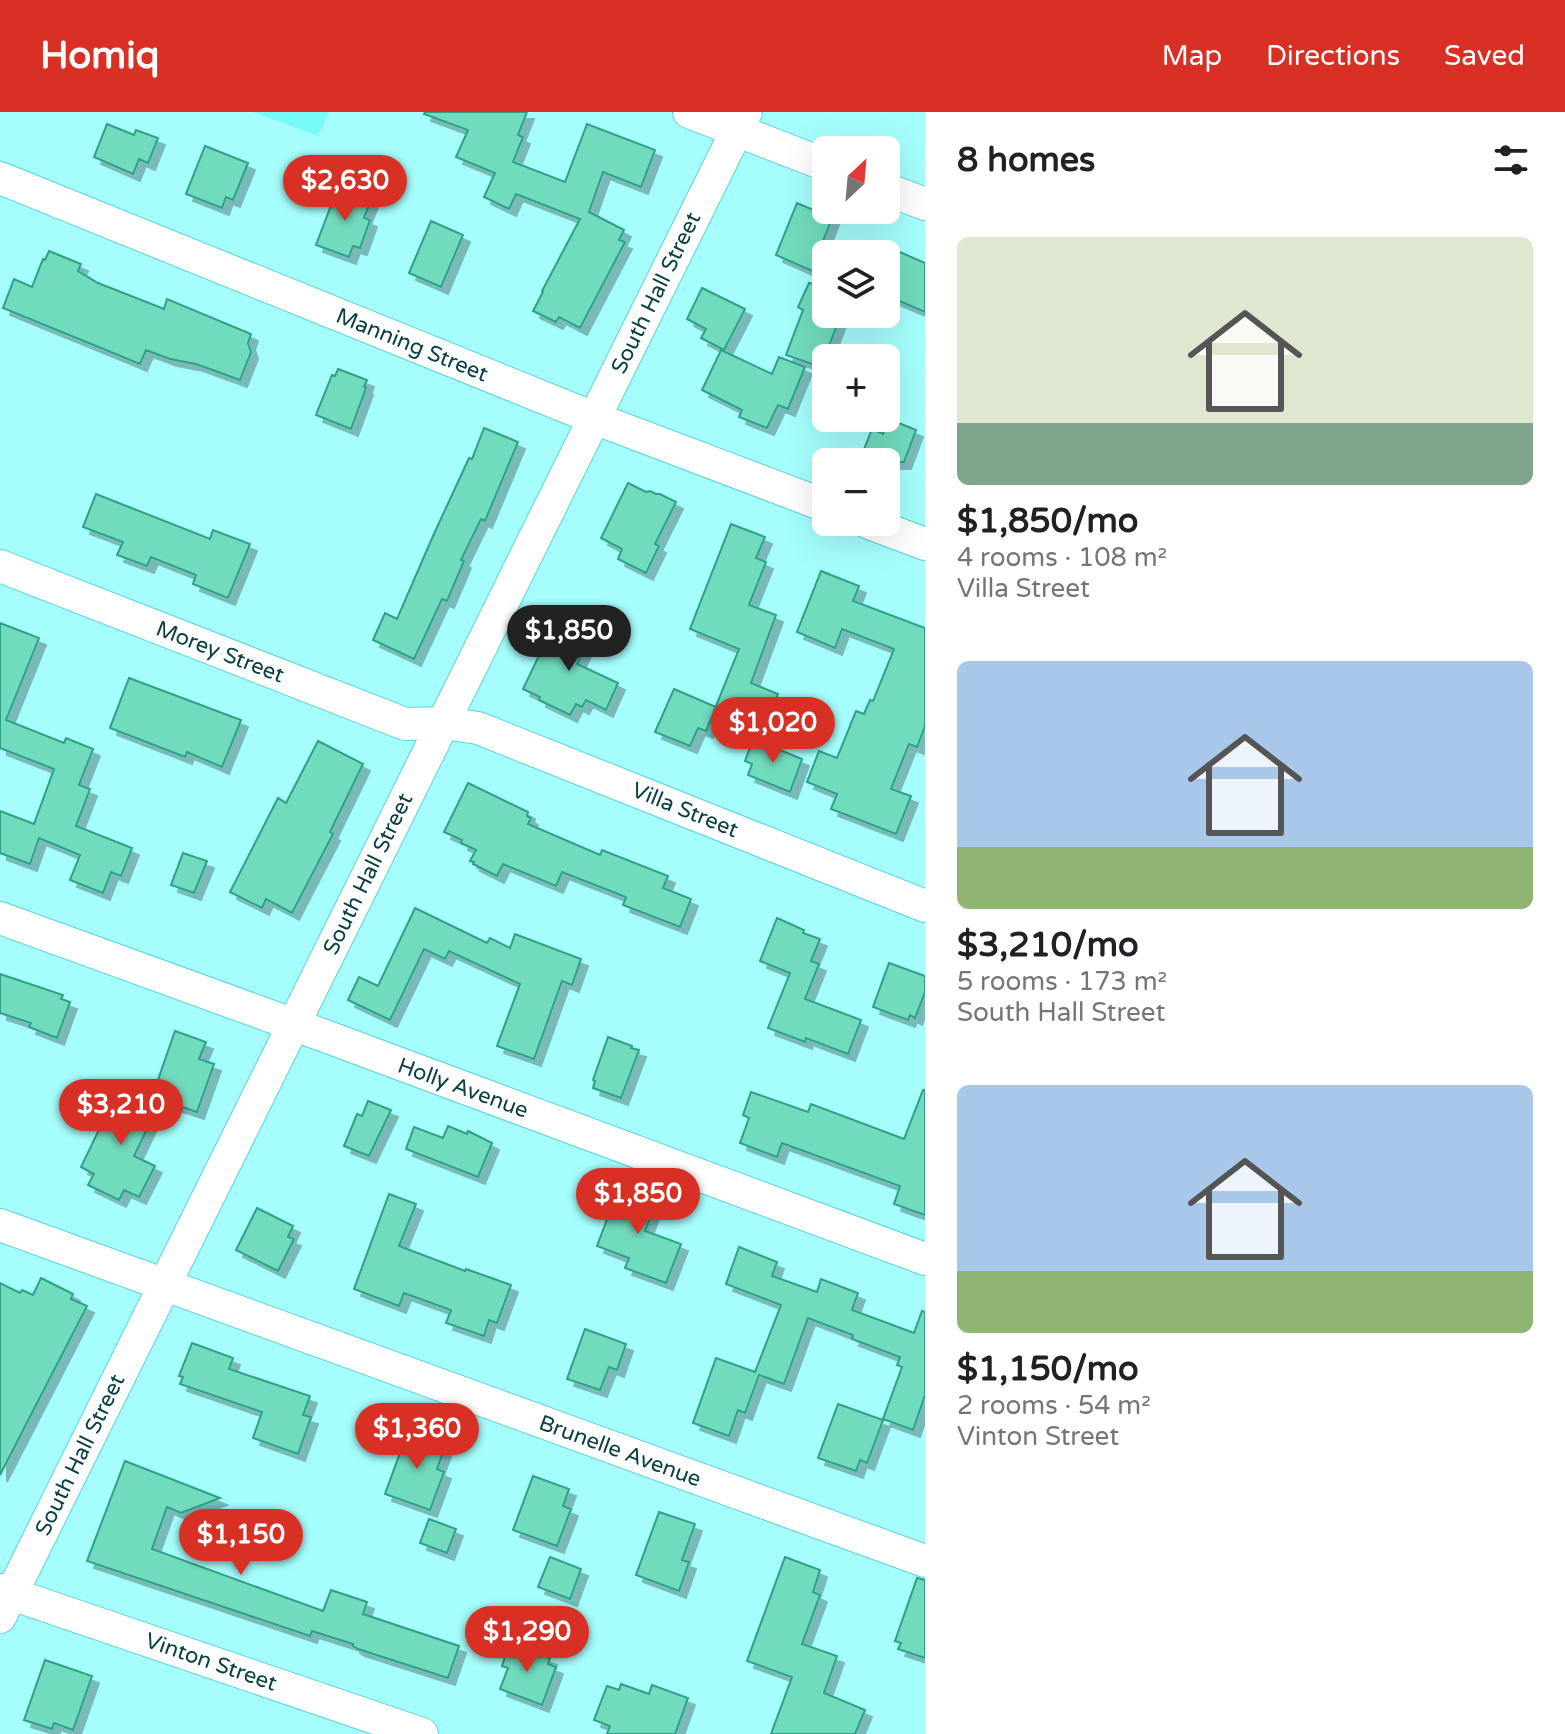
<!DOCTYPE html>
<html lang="en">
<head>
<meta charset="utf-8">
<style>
	:root { --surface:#fff; --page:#f6f6f6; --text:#202124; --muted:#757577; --accent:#d93025 }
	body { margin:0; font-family:"Varela Round",sans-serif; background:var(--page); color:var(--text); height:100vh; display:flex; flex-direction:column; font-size:30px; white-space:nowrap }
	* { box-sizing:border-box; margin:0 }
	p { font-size:26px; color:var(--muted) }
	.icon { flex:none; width:44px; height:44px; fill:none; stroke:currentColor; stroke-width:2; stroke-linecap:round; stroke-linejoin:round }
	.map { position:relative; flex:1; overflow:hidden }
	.panel { display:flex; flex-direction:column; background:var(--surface); width:640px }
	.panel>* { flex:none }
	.needle { width:52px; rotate:26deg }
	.fabs { position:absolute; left:812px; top:24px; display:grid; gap:16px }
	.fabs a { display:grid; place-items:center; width:88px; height:88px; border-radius:12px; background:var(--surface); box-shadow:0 8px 32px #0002; font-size:40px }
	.price { position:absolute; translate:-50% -68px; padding:0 18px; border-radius:28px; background:var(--accent); color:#fff; font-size:26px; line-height:52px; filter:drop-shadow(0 2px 4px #0008) }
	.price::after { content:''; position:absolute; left:50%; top:48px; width:24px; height:18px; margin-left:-12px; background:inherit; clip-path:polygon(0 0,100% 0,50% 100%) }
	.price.on { background:#222; color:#fff }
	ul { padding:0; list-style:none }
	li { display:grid; align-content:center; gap:16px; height:424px; padding:0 32px }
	li span { display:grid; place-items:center; height:248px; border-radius:12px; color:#555 }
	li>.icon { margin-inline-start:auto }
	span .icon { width:144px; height:144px; fill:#fffc; stroke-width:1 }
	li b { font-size:34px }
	h2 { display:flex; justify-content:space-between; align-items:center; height:96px; padding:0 32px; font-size:34px }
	header { display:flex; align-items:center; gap:48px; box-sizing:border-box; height:112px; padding:0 40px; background:var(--accent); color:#fff }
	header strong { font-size:38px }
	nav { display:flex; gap:44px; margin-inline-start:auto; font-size:28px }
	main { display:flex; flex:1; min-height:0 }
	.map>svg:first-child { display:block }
</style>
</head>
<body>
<header>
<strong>Homiq</strong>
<nav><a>Map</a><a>Directions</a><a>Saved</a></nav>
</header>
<main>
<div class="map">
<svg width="925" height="1622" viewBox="0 0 925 1622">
	<defs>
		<filter id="shadow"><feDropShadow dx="7" dy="7" stdDeviation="0" flood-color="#0004"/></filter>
	</defs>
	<rect width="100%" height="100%" fill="#a5fefc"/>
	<!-- built -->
	<path fill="#76fbf9" d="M 253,0 L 329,0 L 318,24 Z"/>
	<!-- building -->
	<path fill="#71dbbe" stroke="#2fa086" stroke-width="2" filter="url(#shadow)" d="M 425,0 L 527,0 L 518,23 L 523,25 L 513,50 L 565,70 L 587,12 L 655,38 L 641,75 L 603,60 L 589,100 L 624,118 L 619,128 L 625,130 L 580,216 L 559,205 L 556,210 L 533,199 L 543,180 L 542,179 L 580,107 L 516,82 L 509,97 L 484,85 L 495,61 L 456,45 L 468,18 L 424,2 Z
		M 107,12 L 134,23 L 136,18 L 158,26 L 148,51 L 139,47 L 133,62 L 94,45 Z
		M 205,34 L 248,51 L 233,88 L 226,85 L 222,96 L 186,82 Z
		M 338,75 L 371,88 L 364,106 L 370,108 L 360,136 L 353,134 L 349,145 L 316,133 Z
		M 797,91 L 832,106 L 820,137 L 831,142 L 826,142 L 826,202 L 833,202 L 840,205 L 821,255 L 786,243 L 803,198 L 798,195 L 809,171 L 813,172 L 817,161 L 776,143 Z
		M 431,109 L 463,123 L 441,175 L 409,161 Z
		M 886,134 L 925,151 L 925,200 L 886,183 Z
		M 49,139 L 81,152 L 78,159 L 98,171 L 164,197 L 167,187 L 251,222 L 248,231 L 251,240 L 240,268 L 196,252 L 170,247 L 146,238 L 140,252 L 3,196 L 14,167 L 32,175 L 43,147 L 45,148 Z
		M 702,176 L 745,197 L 724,238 L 701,226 L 706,217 L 687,207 Z
		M 721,238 L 772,262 L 779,245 L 805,255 L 788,297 L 778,293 L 767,316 L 739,305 L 742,298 L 702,278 Z
		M 338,257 L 367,268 L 364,275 L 366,276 L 351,317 L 316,303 L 332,263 L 335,264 Z
		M 889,307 L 916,318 L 904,350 L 859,350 L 872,317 L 883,322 Z
		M 484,316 L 518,330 L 485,409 L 481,407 L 461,448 L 464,449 L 447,489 L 442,487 L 414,547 L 373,528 L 385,501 L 397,507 L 433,424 L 469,346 L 472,347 Z
		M 628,371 L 646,380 L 650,379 L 656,382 L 660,382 L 676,390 L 655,432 L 659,434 L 646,461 L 618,447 L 622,437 L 601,426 Z
		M 96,382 L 210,427 L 213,418 L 250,432 L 228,486 L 193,472 L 196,463 L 151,445 L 147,454 L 117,443 L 123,430 L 83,415 Z
		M 731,412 L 765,425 L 756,446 L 766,450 L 749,493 L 776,503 L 751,571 L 778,582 L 763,618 L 714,599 L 739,537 L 690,517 Z
		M 821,459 L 859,474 L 853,489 L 925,516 L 925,614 L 917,635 L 909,632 L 891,677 L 911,684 L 896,722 L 831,697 L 837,682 L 807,670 L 819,639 L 837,646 L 856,599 L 864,602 L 870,588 L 873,589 L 894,537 L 842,517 L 835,536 L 797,520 Z
		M 571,503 L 595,515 L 577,552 L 618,571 L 606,598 L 586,588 L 582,595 L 576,592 L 570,603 L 539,588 L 540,585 L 523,577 L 543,535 L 553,540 Z
		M 0,511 L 39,526 L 6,608 L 64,631 L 66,626 L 93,637 L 79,673 L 90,677 L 76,714 L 132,736 L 121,764 L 111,760 L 103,781 L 70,768 L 80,743 L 39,726 L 30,752 L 0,741 L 0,699 L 34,712 L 54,657 L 0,636 Z
		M 129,566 L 241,608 L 222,655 L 187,640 L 185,645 L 110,616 Z
		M 674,577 L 716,595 L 706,619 L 698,616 L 690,634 L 655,620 Z
		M 753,627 L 802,647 L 790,680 L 748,663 L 752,652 L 745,649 Z
		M 318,629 L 363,652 L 330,720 L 333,722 L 292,801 L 266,787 L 262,796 L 230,780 L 278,686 L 286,691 Z
		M 468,671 L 528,700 L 527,704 L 531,706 L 528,712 L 600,743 L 602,738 L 668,764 L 663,776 L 691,787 L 680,815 L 623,793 L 626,785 L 562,760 L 556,774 L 503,752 L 497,764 L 473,752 L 474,750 L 470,749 L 476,738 L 461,731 L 462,728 L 444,720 Z
		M 183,741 L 207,749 L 194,781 L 171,773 Z
		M 415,796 L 487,831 L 490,826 L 510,836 L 515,822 L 581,847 L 572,873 L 562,869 L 534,947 L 497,934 L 520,872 L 449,839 L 445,847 L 424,837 L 390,908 L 348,888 L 359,865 L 378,874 Z
		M 777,806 L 804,818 L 803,821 L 820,827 L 811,849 L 819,852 L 805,887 L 861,908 L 848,942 L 806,926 L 805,930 L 768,916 L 790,861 L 760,849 Z
		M 889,851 L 925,864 L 925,880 L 915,906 L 910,903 L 908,908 L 873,895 Z
		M 0,862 L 63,883 L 61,887 L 70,890 L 57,926 L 29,915 L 31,911 L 0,901 Z
		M 175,919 L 206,930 L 199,947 L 214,952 L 197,1000 L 152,985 Z
		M 608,925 L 632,934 L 631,936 L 639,938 L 621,986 L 593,976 L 595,969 L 593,968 Z
		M 118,978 L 159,992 L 134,1044 L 155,1054 L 139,1085 L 124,1078 L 119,1088 L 88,1073 L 94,1062 L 81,1055 Z
		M 923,978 L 925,978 L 925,1103 L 894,1092 L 900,1074 L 782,1031 L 777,1045 L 740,1031 L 749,1006 L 743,1003 L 751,980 L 808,1000 L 811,992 L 904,1027 Z
		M 368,989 L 391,998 L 369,1044 L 344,1034 L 357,1002 L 362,1004 Z
		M 448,1014 L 467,1022 L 468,1019 L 492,1031 L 478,1065 L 406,1037 L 414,1015 L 443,1026 Z
		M 620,1073 L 657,1087 L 645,1119 L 681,1132 L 666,1171 L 625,1156 L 629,1146 L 597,1134 Z
		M 389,1082 L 416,1092 L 399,1134 L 465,1159 L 466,1157 L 511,1173 L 497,1211 L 489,1208 L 484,1224 L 446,1211 L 451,1198 L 404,1181 L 399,1194 L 354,1177 Z
		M 257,1096 L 293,1114 L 288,1125 L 294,1127 L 278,1159 L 236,1138 Z
		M 739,1135 L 777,1150 L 772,1164 L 817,1180 L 821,1167 L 858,1181 L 852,1198 L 914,1221 L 922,1199 L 925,1200 L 925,1283 L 913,1318 L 883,1307 L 902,1255 L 897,1253 L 900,1245 L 852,1227 L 853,1223 L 808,1206 L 784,1272 L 759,1263 L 745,1301 L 738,1298 L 729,1324 L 693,1311 L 716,1246 L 755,1260 L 781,1193 L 726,1172 Z
		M 41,1166 L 73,1182 L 71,1187 L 87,1194 L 0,1363 L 0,1171 L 20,1181 L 22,1178 L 33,1183 Z
		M 585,1217 L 626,1232 L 617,1258 L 609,1255 L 600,1278 L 567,1267 Z
		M 192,1231 L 233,1246 L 229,1257 L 310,1284 L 303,1303 L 311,1305 L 298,1342 L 253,1326 L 262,1300 L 180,1272 L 183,1265 L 179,1264 Z
		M 838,1292 L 883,1308 L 867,1351 L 860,1348 L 856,1359 L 818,1346 Z
		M 408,1319 L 446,1332 L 437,1357 L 444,1360 L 430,1398 L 385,1382 Z
		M 125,1349 L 220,1386 L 181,1401 L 167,1395 L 152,1437 L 323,1499 L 331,1478 L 367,1490 L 363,1502 L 459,1534 L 448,1566 L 358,1537 L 353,1534 L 353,1532 L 312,1519 L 310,1524 L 87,1449 Z
		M 533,1364 L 569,1377 L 563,1394 L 571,1397 L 557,1434 L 513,1418 Z
		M 659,1400 L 695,1412 L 682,1448 L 689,1450 L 679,1479 L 636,1463 Z
		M 429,1407 L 456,1417 L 447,1441 L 420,1431 Z
		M 550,1445 L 581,1457 L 570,1487 L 538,1475 Z
		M 785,1445 L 820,1458 L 813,1480 L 820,1483 L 802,1532 L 837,1544 L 824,1581 L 865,1598 L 855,1622 L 771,1622 L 792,1565 L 747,1549 Z
		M 917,1466 L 925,1468 L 925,1546 L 898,1537 L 901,1531 L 895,1529 Z
		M 509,1532 L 550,1546 L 548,1552 L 556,1555 L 542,1593 L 500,1577 L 508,1556 L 502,1554 Z
		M 45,1548 L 92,1564 L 73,1618 L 54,1611 L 52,1617 L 24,1608 Z
		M 621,1572 L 649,1582 L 652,1573 L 688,1586 L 675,1622 L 607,1622 L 610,1614 L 594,1608 L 607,1574 L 619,1578 Z"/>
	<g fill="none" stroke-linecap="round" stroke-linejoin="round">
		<!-- minor casing -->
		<g stroke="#5dd4d3" stroke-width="34">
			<path id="minor" d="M 689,0 L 826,53
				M 0,66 L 594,306 L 826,394
				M 886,77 L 925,92
				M 867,410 L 925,432
				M 0,454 L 405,612 L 443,611 L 478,616 L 925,794
				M 0,806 L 325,924 L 925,1147
				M 0,1113 L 925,1449
				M 0,1478 L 422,1622
				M 0,1505 L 746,0"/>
		</g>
		<!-- minor -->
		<use href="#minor" stroke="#fff" stroke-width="32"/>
	</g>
	<g text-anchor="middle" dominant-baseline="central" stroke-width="6" stroke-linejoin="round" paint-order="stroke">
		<!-- street labels -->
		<g font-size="22" fill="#0a4040" stroke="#fff">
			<text transform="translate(656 181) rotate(-64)">South Hall Street</text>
			<text transform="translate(412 233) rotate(22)">Manning Street</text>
			<text transform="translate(220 540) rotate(21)">Morey Street</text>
			<text transform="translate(685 698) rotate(22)">Villa Street</text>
			<text transform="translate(368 762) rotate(-64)">South Hall Street</text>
			<text transform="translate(463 976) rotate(20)">Holly Avenue</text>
			<text transform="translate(620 1339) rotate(20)">Brunelle Avenue</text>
			<text transform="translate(80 1343) rotate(-64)">South Hall Street</text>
			<text transform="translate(211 1550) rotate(19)">Vinton Street</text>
		</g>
	</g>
</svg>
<div class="fabs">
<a><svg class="needle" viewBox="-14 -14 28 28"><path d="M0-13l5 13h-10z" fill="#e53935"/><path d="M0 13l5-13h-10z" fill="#757577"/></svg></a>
<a><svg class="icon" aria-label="layers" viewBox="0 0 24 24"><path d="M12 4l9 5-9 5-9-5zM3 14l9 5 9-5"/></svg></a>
<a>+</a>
<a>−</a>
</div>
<b class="price" style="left:345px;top:111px">$2,630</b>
<b class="price on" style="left:569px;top:561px">$1,850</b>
<b class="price" style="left:773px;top:653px">$1,020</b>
<b class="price" style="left:121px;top:1035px">$3,210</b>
<b class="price" style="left:638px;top:1124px">$1,850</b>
<b class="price" style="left:417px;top:1359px">$1,360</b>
<b class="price" style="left:241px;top:1465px">$1,150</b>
<b class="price" style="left:527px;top:1562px">$1,290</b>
</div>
<section class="panel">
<h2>8 homes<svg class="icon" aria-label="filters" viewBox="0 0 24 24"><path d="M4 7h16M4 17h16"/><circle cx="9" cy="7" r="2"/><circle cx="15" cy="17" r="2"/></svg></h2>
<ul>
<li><span style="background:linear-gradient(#dfe7d0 75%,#7fa58c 0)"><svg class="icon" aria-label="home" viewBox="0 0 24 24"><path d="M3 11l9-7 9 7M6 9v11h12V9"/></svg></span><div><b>$1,850/mo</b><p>4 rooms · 108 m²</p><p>Villa Street</p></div></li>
<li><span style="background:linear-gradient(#a9c7e8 75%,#8fb573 0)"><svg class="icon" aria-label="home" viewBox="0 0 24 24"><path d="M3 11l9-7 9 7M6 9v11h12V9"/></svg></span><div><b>$3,210/mo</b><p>5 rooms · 173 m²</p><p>South Hall Street</p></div></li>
<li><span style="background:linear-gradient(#a9c7e8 75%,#8fb573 0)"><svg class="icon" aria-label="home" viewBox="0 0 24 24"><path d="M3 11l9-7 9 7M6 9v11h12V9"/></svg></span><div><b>$1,150/mo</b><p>2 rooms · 54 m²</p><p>Vinton Street</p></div></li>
</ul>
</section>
</main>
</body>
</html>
